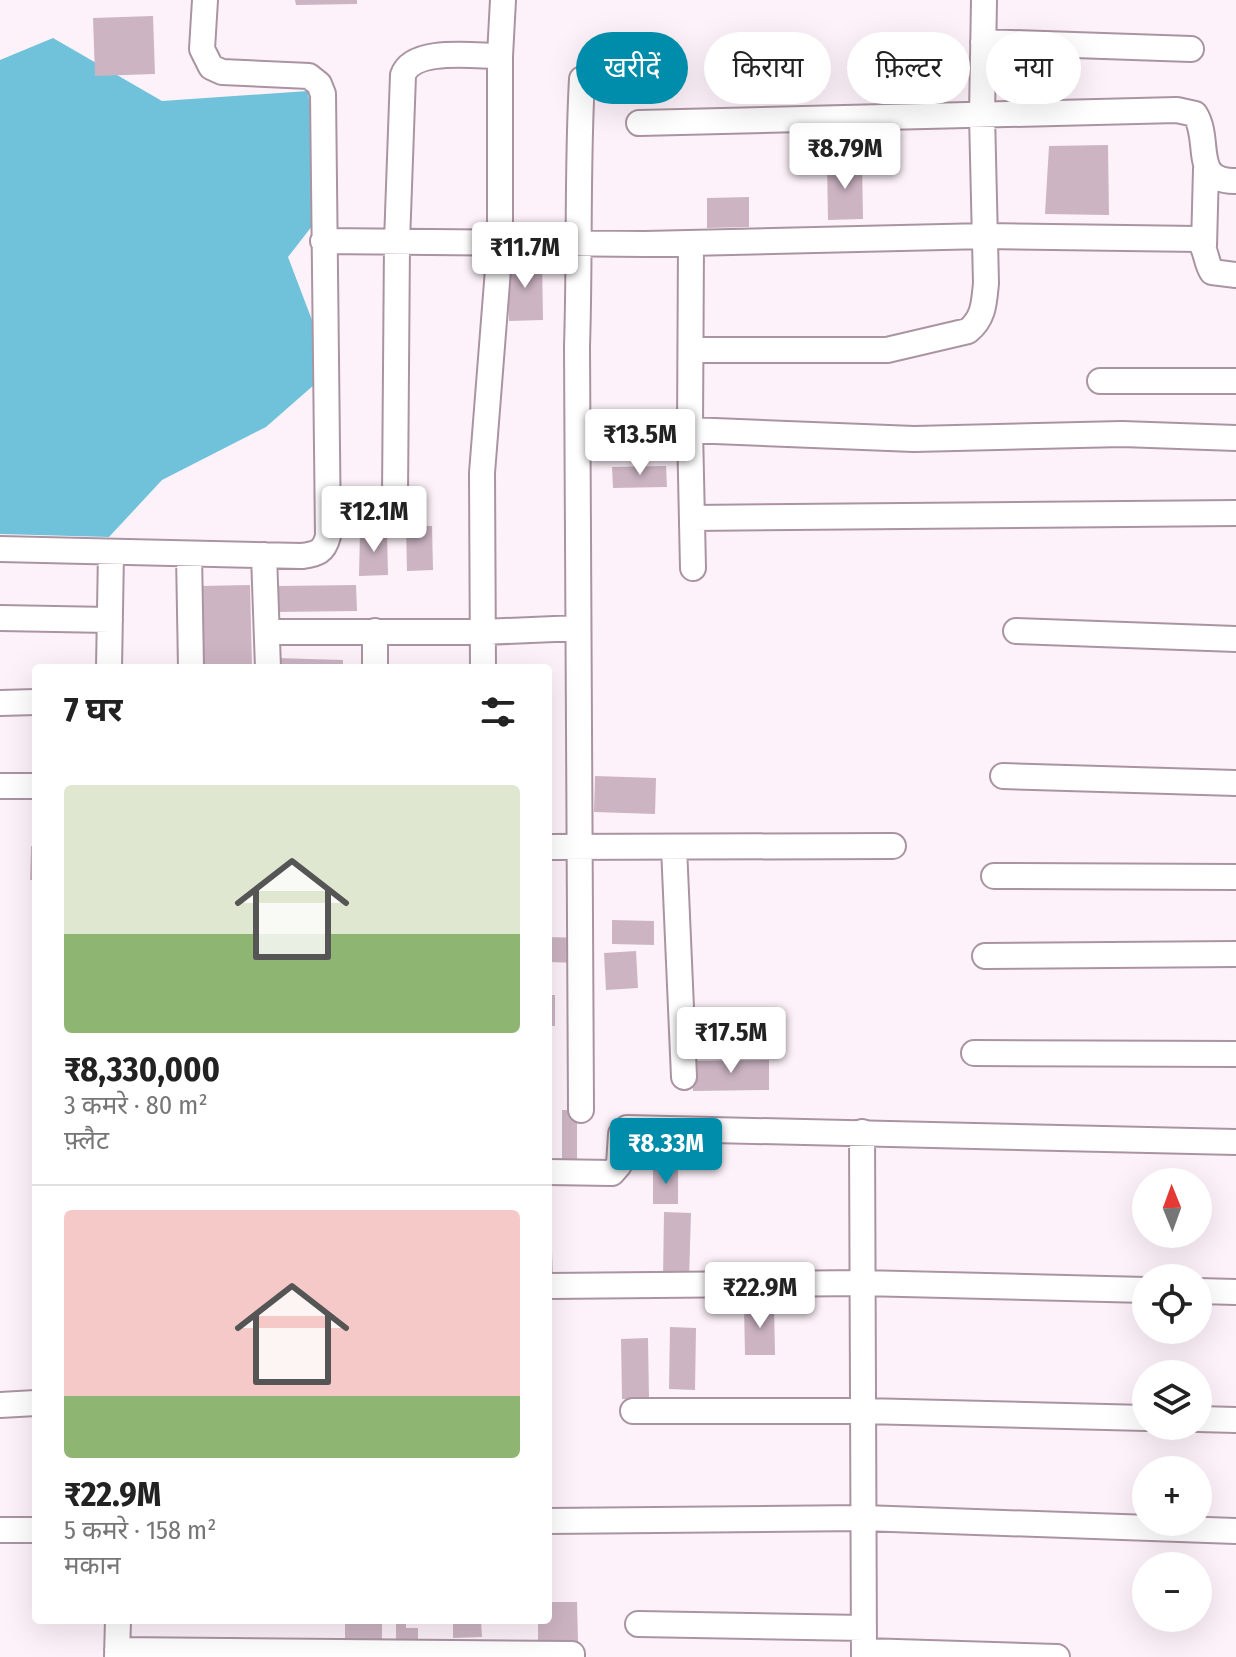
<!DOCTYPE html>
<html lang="hi">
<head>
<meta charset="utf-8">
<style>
	:root { --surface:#fff; --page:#f6f6f6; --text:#222; --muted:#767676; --line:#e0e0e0; --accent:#008dab }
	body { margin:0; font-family:"Fira Sans Condensed","Noto Sans Devanagari",sans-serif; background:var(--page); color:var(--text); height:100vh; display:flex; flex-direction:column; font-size:30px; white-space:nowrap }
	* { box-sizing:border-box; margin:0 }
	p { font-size:26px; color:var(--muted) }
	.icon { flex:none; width:44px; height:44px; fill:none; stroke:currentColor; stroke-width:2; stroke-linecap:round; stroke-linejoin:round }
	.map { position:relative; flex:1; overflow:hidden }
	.sheet { position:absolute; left:32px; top:664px; width:520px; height:960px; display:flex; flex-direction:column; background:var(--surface); border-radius:8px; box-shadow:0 8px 32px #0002 }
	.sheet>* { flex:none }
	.top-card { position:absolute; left:576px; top:32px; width:540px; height:72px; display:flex; gap:16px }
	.needle { width:52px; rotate:359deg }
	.fabs { position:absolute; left:1132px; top:1168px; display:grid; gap:16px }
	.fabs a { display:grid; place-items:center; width:80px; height:80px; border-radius:50%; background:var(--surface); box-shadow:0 8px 32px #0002; font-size:40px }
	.price { position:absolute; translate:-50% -68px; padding:0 18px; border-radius:8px; background:#fff; color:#222; font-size:26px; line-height:52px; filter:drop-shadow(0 2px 4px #0008) }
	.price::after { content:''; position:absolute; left:50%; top:48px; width:24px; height:18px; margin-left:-12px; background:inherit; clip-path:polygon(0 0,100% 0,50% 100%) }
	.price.selected { background:var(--accent); color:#fff }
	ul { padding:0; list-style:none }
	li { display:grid; align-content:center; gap:16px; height:424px; padding:0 32px }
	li+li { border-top:2px solid var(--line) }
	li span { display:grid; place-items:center; height:248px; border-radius:8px; color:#555 }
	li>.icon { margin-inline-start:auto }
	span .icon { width:144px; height:144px; fill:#fffc; stroke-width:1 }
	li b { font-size:34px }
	h2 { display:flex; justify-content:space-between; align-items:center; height:96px; padding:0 32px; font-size:34px }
	.tag { padding:0 28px; border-radius:36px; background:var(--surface); box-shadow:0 8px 32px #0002; font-size:28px; line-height:72px }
	.tag.selected { background:var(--accent); color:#fff }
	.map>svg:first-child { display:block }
</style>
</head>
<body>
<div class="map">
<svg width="1236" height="1657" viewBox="0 0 1236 1657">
	<rect width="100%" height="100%" fill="#fdf2f9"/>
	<!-- water -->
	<path fill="#70c2da" d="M 53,38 L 162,101 L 308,91 L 323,212 L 288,257 L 331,370 L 266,427 L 162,480 L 109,537 L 0,534 L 0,60 Z"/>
	<!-- building -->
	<path fill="#ccb4c3" d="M 295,0 L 357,0 L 357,4 L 296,5 Z
		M 153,16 L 155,74 L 95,76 L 93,18 Z
		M 1108,145 L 1109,215 L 1045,214 L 1049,146 Z
		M 862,162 L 863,219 L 828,220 L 827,163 Z
		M 749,197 L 749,227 L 707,228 L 707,198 Z
		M 507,260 L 542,260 L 543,320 L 509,321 Z
		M 666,466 L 667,487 L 613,488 L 612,467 Z
		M 406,526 L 432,526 L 433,570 L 407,571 Z
		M 387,531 L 388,575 L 359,576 L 360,532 Z
		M 250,585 L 252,666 L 200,667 L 199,586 Z
		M 356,585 L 357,611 L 279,612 L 279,586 Z
		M 277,658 L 343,660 L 343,668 L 277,668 Z
		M 595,776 L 656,778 L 655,814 L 594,812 Z
		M 31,846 L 36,847 L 36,880 L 30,880 Z
		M 612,920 L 654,921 L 654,945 L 612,944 Z
		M 548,937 L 580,938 L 580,963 L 548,962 Z
		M 636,951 L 638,988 L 606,990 L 604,953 Z
		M 548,995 L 555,995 L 555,1026 L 548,1026 Z
		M 769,1060 L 769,1090 L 693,1091 L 692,1061 Z
		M 562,1110 L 577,1110 L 577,1160 L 562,1160 Z
		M 653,1169 L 678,1169 L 678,1204 L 653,1204 Z
		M 664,1212 L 691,1213 L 689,1280 L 663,1280 Z
		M 548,1225 L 551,1225 L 553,1276 L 548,1276 Z
		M 774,1304 L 775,1355 L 745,1355 L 744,1305 Z
		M 670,1327 L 696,1328 L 695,1390 L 669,1389 Z
		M 648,1338 L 649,1399 L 622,1399 L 621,1339 Z
		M 548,1602 L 577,1602 L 578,1641 L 538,1642 L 538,1620 L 548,1620 Z
		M 345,1620 L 382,1620 L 382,1640 L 345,1641 Z
		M 396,1620 L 406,1620 L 406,1628 L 418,1628 L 418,1642 L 396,1642 Z
		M 453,1620 L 481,1620 L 482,1637 L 453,1638 Z"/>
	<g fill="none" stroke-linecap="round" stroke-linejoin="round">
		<!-- street casing -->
		<g stroke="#ab94a2" stroke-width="28">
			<path id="street" d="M 983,42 L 1191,49
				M 639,123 L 1177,110 L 1195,114 C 1212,141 1190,182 1236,181
				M 323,241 L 645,244 L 986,236 L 1198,239 C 1207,249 1205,261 1212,272 L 1236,275
				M 691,243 L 690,430 L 693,568
				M 1204,246 L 1206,169
				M 691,350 L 887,350 L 968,331 C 984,318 984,303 986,283 L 982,115 L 984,0
				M 1100,381 L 1236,381
				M 690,430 L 914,439 L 1122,434 L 1236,438
				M 328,518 C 350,516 386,521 395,497 L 397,242 L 403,75 C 413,47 474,56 500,56
				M 693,518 L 1236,513
				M 0,549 L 302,556 C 317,554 324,552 328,536 L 323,94 L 319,84 L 309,76 L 222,72 L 211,67 L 202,49 L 205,0
				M 189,554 L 191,668
				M 264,555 L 268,668
				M 0,618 L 110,620
				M 1016,631 L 1236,639
				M 267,632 L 483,632 L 578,628
				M 109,668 L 111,552
				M 375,668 L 375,631
				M 483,668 L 482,473 L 500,244 L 500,56 L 503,0
				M 0,703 L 36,702
				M 1003,776 L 1236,783
				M 0,786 L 36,786
				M 548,847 L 893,846
				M 674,847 L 684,1077
				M 994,876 L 1236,877
				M 985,956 L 1236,954
				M 974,1053 L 1236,1054
				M 581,1110 L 577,346 C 580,257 577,168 582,79
				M 862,1132 L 864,1657
				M 548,1172 L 612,1173 L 619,1165 L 621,1134 L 627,1128 L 1236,1142
				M 548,1286 L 861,1283 L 1146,1290
				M 1198,1291 L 1236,1292
				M 0,1405 L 36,1403
				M 633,1411 L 863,1411 L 1146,1418
				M 1198,1419 L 1236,1420
				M 548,1521 L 863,1518 L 1236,1531
				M 0,1530 L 36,1530
				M 638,1624 L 864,1628
				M 117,1650 L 572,1654 L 572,1657
				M 864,1651 L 1057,1657
				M 117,1657 L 118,1620"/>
		</g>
		<!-- street -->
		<use href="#street" stroke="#fff" stroke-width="24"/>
	</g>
</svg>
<div class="fabs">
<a><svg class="needle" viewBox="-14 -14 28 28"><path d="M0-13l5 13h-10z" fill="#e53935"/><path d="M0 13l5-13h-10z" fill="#767676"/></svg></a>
<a><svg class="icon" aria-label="locate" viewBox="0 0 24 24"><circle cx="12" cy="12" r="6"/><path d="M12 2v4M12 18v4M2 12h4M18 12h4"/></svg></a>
<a><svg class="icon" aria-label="layers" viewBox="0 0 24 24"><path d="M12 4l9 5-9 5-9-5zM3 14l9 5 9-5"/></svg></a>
<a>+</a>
<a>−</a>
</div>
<b class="price" style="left:845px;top:191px">₹8.79M</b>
<b class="price" style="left:525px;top:290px">₹11.7M</b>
<b class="price" style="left:640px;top:477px">₹13.5M</b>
<b class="price" style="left:374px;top:554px">₹12.1M</b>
<b class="price" style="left:731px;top:1075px">₹17.5M</b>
<b class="price selected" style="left:666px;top:1186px">₹8.33M</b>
<b class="price" style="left:760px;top:1330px">₹22.9M</b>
<div class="top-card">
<a class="tag selected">खरीदें</a>
<a class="tag">किराया</a>
<a class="tag">फ़िल्टर</a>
<a class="tag">नया</a>
</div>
<section class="sheet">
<h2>7 घर<svg class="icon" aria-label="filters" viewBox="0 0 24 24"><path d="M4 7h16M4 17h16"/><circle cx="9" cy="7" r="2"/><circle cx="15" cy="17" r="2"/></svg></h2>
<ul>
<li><span style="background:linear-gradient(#dfe7d0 60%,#8fb573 0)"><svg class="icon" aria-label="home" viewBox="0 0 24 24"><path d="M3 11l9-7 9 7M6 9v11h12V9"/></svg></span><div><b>₹8,330,000</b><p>3 कमरे · 80 m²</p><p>फ़्लैट</p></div></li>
<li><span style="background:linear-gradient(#f6c9c9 75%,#8fb573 0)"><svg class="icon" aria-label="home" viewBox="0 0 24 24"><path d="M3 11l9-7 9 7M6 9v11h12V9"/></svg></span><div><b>₹22.9M</b><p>5 कमरे · 158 m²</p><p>मकान</p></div></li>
</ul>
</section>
</div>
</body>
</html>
